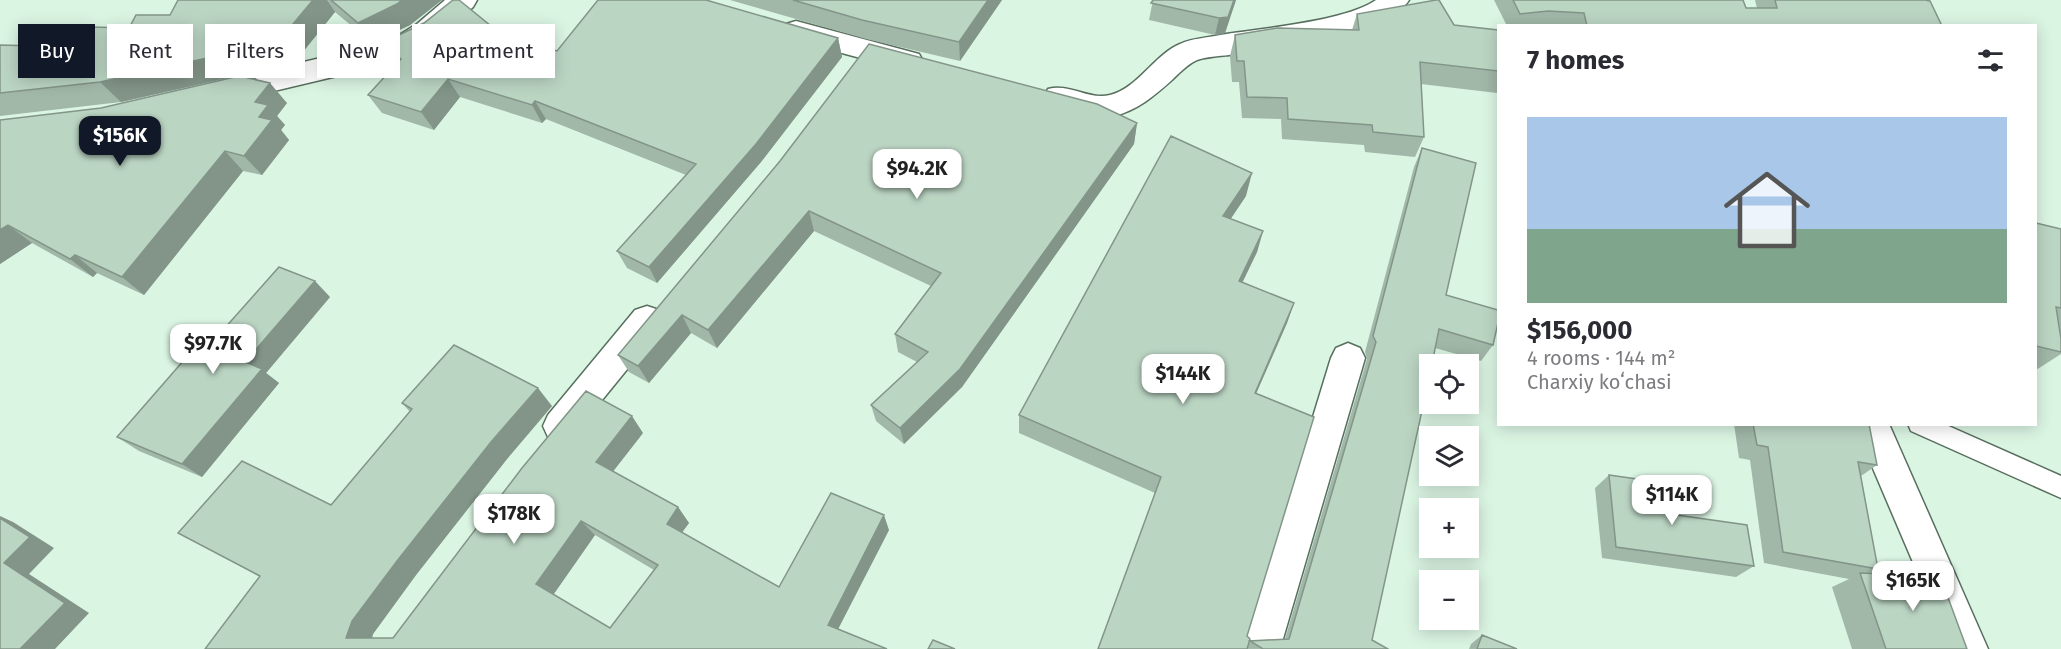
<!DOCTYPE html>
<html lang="en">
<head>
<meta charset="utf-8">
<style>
	:root { --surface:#fff; --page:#f2f2f3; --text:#2b2b33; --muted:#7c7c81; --line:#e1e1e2; --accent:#111827 }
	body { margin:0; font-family:"Fira Sans",sans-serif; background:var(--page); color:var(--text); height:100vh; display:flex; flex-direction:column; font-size:22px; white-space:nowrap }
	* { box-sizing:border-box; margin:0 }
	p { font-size:20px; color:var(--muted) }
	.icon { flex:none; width:33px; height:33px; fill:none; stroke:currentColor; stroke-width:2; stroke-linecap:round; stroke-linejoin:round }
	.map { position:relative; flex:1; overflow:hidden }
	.details { position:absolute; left:1497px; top:24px; width:540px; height:402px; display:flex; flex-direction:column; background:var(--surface); border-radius:0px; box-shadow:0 3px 15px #0003 }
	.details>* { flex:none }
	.guide { position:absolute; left:18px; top:24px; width:570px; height:54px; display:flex; gap:12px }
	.controls { position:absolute; left:1419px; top:354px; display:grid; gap:12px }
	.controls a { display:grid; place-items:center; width:60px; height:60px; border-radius:0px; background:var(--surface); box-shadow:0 3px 15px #0003; font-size:30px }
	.price { position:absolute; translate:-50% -51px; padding:0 14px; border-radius:12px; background:#fff; color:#222; font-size:20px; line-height:39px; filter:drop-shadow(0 2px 3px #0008) }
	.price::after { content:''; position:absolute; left:50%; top:36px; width:18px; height:14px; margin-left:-9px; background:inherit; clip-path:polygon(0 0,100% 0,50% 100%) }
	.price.on { background:var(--accent); color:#fff }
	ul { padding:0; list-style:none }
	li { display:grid; align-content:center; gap:12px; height:318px; padding:0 30px }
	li+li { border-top:2px solid var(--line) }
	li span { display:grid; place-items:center; height:186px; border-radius:0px; color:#555 }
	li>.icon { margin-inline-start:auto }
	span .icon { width:108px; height:108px; fill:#fffc; stroke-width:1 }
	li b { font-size:26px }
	h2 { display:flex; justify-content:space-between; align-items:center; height:72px; padding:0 30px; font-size:26px }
	.tag { padding:0 21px; border-radius:0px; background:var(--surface); box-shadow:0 3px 15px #0003; font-size:21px; line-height:54px }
	.tag.on { background:var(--accent); color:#fff }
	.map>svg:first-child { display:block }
</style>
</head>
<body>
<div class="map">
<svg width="2061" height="649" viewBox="0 0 2061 649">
	<rect width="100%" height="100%" fill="#dbf5e3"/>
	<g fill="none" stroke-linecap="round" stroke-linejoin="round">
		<!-- service casing -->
		<g stroke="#586f5f" stroke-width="3">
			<path id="service" d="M 1908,424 L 1944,424 L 2061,476 L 2061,498 L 1911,431 Z"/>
		</g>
		<!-- minor casing -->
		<g stroke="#586f5f" stroke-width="3">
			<path id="minor" d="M 445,0 L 477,0 L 473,7 L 437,38 L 408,56 L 371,68 L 223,103 L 213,100 L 209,92 L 213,84 L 223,81 L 388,42 L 417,24 Z
				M 1376,0 L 1409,0 C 1388,35 1269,47 1229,55 C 1219,56 1206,57 1197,60 C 1188,64 1179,73 1172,80 C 1154,96 1138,110 1114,116 C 1092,122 1069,111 1048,105 L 1043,97 L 1048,89 C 1069,83 1088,100 1110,95 C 1138,88 1154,55 1180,44 C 1192,38 1207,38 1220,35 C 1259,29 1347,21 1376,0 Z
				M 796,21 L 919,54 L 923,61 L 919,68 L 909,71 L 786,38 L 782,31 L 786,24 Z
				M 647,306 L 659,310 L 663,320 L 659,330 L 572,437 L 560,442 L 548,437 L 543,426 L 548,415 L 635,310 Z
				M 1348,343 L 1360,348 L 1365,358 L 1280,649 L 1242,649 L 1331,358 L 1336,348 Z
				M 1854,424 L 1889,424 L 1988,649 L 1950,649 Z"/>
		</g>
		<!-- service -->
		<use href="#service" fill="#fff" fill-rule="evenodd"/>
		<!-- minor -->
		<use href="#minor" fill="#fff" fill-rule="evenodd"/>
	</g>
	<!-- wall -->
	<path fill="#a1b7a8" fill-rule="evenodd" d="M 178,0 L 442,0 L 410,25 L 372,43 L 335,12 L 294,63 L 121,102 L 0,116 L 0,45 L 38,46 L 129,28 L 170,15 Z
		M 730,0 L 1002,0 L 960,61 L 866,39 Z
		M 1153,0 L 1236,0 L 1225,33 L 1215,35 L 1149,20 Z
		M 1494,0 L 1743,0 L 1746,8 L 1757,8 L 1755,0 L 1925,0 L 1942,26 L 1507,26 Z
		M 1357,14 L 1498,30 L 1498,90 L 1497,93 L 1421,84 L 1424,137 L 1415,157 L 1365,152 L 1364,145 L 1282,139 L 1281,119 L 1242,118 L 1239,82 L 1232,82 L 1230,56 L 1235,35 L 1352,30 Z
		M 501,34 L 557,51 L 838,38 L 842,57 L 761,162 L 657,283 L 627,268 L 617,251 L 686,175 L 546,119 L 542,123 L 460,97 L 434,130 L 382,113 L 368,95 L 396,64 L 382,43 Z
		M 252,73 L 257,80 L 287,103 L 277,116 L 285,125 L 281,130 L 289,140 L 262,175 L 243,171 L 144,295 L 97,273 L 93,277 L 32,243 L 0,264 L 0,120 L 101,108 Z
		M 1137,123 L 1134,144 L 962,387 L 904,444 L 876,421 L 871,405 L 917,362 L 898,352 L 895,334 L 931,286 L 814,231 L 717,348 L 691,333 L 649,383 L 629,372 L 618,355 L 780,161 Z
		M 1422,148 L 1446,295 L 1493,345 L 1481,361 L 1435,348 L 1372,640 L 1388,649 L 1098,649 L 1155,493 L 1019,433 L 1019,415 L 1246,196 L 1230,219 L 1263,231 L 1257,252 L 1242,283 L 1294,303 L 1287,323 L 1256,394 L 1247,636 L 1250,641 L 1285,639 L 1367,359 L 1365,352 L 1414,167 Z
		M 2036,223 L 2061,229 L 2061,333 L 2060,333 L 2061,354 L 2036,370 Z
		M 330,297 L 266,373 L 279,383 L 202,477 L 139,451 L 117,437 L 207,348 Z
		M 402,403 L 552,406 L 507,459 L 416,575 L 373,634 L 372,638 L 393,638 L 643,433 L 613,471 L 678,507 L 689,523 L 682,532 L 779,587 L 889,530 L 838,629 L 205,649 L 260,577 L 178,533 L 331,505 L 410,412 ZM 595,535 L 654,570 L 610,628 L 553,595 Z
		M 1734,424 L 1869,424 L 1877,465 L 1861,476 L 1878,569 L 1870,573 L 1967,649 L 1852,649 L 1832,587 L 1849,579 L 1764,563 L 1750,460 L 1739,458 Z
		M 1609,475 L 1670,514 L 1754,566 L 1736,577 L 1602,558 L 1595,488 Z
		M 1482,635 L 1517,649 L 1469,649 L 1471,644 Z"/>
	<!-- shaded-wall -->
	<path fill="#839588" d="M 313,0 L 327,0 L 335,12 L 294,63 L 121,102 L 100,82 Z
		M 402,0 L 442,0 L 410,25 L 372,43 L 358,23 Z
		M 988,0 L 1002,0 L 960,61 L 959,42 Z
		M 1234,0 L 1236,0 L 1225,33 L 1215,35 L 1219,18 Z
		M 838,38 L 842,57 L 761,162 L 657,283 L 649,267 Z
		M 252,73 L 265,90 L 270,83 L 287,103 L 277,116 L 285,125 L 281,130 L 289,140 L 262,175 L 244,156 L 259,117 L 248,78 Z
		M 448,79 L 460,97 L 434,130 L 421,112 Z
		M 535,101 L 546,119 L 542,123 L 532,105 Z
		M 1137,123 L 1134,144 L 962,387 L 904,444 L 900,428 Z
		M 225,151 L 243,171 L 144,295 L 122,277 Z
		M 1252,173 L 1246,196 L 1218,238 L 1223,216 Z
		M 809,211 L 814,231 L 717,348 L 708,330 Z
		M 8,225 L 32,243 L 0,264 L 0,230 Z
		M 1263,231 L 1257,252 L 1233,302 L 1239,281 Z
		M 75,255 L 97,273 L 93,277 L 70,259 Z
		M 315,281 L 330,297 L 266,373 L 279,383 L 202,477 L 182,464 L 245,362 Z
		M 1294,303 L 1287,323 L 1248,412 L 1255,393 Z
		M 682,315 L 691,333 L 649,383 L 638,366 Z
		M 538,388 L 552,406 L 507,459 L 416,575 L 373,634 L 369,649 L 346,638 L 352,621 L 397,561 L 491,442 Z
		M 632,416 L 643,433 L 608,478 L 596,462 Z
		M 678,507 L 689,523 L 678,538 L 667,524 Z
		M 884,515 L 889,530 L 834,637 L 828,625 Z
		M 0,516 L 13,522 L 54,548 L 29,574 L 89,613 L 55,649 L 20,649 L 4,563 Z
		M 581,521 L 595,535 L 551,598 L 536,584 Z"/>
	<!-- building -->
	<path fill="#bbd5c3" stroke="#839588" stroke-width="1.5" fill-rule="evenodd" d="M 178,0 L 313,0 L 278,42 L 100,82 L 0,93 L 0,45 L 38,46 L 51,26 L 129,28 L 136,15 L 170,15 Z
		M 331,0 L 402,0 L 397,4 L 358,23 Z
		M 453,0 L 459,0 L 501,34 L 557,51 L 598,0 L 706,0 L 838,38 L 756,144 L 649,267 L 617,251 L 696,164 L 535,101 L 532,105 L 448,79 L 421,112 L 368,95 L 401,59 L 382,43 L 424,23 Z
		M 793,0 L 988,0 L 959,42 L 862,20 Z
		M 1153,0 L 1234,0 L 1228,17 L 1219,18 L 1151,3 Z
		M 1436,0 L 1439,0 L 1454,25 L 1498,30 L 1498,71 L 1420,62 L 1424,137 L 1373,132 L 1372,125 L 1288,119 L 1287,98 L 1247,97 L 1244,61 L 1237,61 L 1235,35 L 1277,28 L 1359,30 L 1357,14 Z
		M 1513,0 L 1743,0 L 1746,8 L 1777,8 L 1775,0 L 1925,0 L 1930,1 L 1942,26 L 1587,26 L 1584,13 L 1548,11 L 1520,14 Z
		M 869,44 L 1097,104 L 1137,123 L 960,369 L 900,428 L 871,405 L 928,352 L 895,334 L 941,273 L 809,211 L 708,330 L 682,315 L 638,366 L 618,355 L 780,161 Z
		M 252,73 L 248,78 L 270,83 L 255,102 L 268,105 L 259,117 L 272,120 L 244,156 L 225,151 L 122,277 L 75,255 L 70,259 L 8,225 L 0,230 L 0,120 L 101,108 Z
		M 1171,136 L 1252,173 L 1223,216 L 1263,231 L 1239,281 L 1294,303 L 1255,393 L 1314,417 L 1247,636 L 1250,639 L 1247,649 L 1098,649 L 1161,477 L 1019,415 Z
		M 1422,148 L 1476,163 L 1446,295 L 1498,310 L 1498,323 L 1493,345 L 1439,329 L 1432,364 L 1430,364 L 1430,374 L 1372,640 L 1388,649 L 1263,649 L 1250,641 L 1289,639 L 1376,342 L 1373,336 Z
		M 2036,223 L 2061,229 L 2061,308 L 2056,307 L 2061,339 L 2061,352 L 2036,346 Z
		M 279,267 L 315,281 L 245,362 L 262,369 L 182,464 L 117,437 L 198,344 L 207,348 Z
		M 454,345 L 538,388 L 491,442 L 397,561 L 352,621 L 346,638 L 393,638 L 522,468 L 586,391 L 632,416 L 596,462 L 678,507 L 667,524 L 779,587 L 831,493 L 884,515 L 828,625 L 887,649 L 205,649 L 260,576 L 178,533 L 242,461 L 331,505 L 412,409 L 402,403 ZM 581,521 L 658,565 L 610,628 L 536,584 Z
		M 1753,424 L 1869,424 L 1877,465 L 1858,462 L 1878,569 L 1783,552 L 1768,447 L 1757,445 Z
		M 1609,475 L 1665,483 L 1670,514 L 1747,525 L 1754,566 L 1616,547 Z
		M 0,518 L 30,537 L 4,563 L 65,603 L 20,649 L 0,649 Z
		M 1860,573 L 1940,576 L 1967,649 L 1886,649 Z
		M 1482,635 L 1517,649 L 1477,649 Z
		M 933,640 L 955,649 L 928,649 Z"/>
</svg>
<div class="controls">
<a><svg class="icon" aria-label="locate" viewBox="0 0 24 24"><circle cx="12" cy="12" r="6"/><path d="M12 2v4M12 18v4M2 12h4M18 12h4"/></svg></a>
<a><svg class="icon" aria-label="layers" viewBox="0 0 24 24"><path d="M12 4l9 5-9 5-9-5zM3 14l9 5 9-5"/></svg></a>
<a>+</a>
<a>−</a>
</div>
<b class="price on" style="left:120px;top:167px">$156K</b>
<b class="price" style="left:917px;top:200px">$94.2K</b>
<b class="price" style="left:213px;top:375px">$97.7K</b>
<b class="price" style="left:1183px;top:405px">$144K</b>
<b class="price" style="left:1672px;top:526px">$114K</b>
<b class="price" style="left:514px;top:545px">$178K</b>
<b class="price" style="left:1913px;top:612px">$165K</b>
<div class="guide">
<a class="tag on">Buy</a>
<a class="tag">Rent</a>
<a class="tag">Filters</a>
<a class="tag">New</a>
<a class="tag">Apartment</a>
</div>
<section class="details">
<h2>7 homes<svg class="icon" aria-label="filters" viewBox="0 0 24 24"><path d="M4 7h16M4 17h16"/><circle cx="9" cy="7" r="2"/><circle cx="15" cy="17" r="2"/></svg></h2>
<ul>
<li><span style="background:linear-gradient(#a9c7e8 60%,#7fa58c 0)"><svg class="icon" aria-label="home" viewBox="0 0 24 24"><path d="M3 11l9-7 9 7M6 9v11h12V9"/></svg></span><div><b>$156,000</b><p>4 rooms · 144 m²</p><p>Charxiy koʻchasi</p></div></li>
</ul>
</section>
</div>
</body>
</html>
